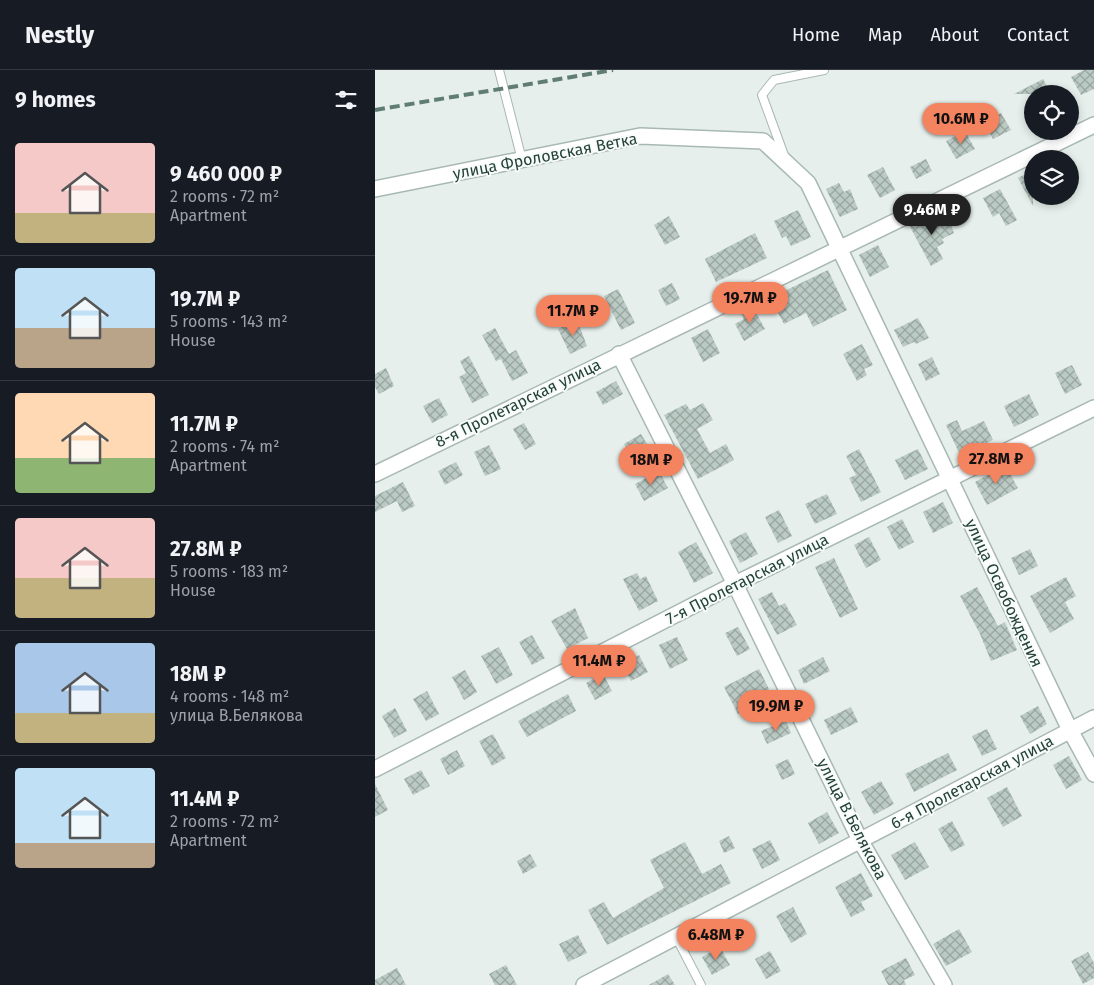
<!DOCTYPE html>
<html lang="en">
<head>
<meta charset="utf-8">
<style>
	:root { --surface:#171b24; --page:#242831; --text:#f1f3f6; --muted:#9ea1a6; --line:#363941; --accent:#f4845f }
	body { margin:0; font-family:"Fira Sans",sans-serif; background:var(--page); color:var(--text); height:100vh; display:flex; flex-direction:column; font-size:19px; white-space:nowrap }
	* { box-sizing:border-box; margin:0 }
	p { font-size:16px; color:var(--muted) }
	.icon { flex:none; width:28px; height:28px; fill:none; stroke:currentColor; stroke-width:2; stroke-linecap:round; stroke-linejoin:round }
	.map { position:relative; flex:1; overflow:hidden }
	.panel { display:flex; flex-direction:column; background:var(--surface); width:375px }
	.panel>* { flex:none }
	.buttons { position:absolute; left:649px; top:15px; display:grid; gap:10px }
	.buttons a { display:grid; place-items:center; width:55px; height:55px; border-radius:50%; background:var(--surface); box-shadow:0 2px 8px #0003; font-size:25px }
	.price { position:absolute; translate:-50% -42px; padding:0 11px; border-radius:18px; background:var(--accent); color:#111; font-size:16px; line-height:32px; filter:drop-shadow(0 1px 2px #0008) }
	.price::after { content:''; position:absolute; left:50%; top:30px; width:15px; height:11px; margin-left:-8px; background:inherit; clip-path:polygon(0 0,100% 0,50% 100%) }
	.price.selected { background:#222; color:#fff }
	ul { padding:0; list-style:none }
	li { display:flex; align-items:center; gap:15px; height:125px; padding:0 15px }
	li+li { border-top:1px solid var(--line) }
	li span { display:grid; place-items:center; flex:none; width:140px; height:100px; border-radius:5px; color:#555 }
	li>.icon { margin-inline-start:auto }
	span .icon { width:60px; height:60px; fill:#fffc; stroke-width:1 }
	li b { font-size:21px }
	h2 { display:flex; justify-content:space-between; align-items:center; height:60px; padding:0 15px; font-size:21px }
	header { display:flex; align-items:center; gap:30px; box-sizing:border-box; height:70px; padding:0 25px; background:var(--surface); border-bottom:1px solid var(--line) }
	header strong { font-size:24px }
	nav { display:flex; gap:28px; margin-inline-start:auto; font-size:18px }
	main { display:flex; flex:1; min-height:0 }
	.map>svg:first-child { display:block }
</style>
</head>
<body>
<header>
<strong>Nestly</strong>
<nav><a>Home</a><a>Map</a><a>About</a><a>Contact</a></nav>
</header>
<main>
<section class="panel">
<h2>9 homes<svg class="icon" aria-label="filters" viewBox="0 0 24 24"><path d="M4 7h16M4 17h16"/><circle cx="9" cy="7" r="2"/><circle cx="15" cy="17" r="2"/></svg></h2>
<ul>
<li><span style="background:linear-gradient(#f6c9c9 70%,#c2b280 0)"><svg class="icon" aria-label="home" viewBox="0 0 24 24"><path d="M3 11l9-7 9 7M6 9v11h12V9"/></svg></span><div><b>9 460 000 ₽</b><p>2 rooms · 72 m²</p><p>Apartment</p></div></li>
<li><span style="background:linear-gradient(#bfe0f5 60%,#b9a48a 0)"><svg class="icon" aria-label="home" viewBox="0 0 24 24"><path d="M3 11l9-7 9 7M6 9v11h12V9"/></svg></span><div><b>19.7M ₽</b><p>5 rooms · 143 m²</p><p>House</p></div></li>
<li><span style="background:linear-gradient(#ffd9b3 65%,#8fb573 0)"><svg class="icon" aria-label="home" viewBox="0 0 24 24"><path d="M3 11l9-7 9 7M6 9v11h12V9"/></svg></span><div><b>11.7M ₽</b><p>2 rooms · 74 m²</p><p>Apartment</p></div></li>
<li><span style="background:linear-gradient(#f6c9c9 60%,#c2b280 0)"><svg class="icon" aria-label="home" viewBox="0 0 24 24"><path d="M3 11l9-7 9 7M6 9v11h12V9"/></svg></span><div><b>27.8M ₽</b><p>5 rooms · 183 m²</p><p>House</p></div></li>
<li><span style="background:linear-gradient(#a9c7e8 70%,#c2b280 0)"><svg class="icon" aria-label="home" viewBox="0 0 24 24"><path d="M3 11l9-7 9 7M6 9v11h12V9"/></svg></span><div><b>18M ₽</b><p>4 rooms · 148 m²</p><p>улица В.Белякова</p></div></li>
<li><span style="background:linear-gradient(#bfe0f5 75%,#b9a48a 0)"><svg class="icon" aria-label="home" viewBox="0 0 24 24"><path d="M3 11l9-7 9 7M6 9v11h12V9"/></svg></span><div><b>11.4M ₽</b><p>2 rooms · 72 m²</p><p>Apartment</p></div></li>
</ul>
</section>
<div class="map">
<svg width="719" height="915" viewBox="0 0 719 915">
	<defs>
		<pattern id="building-cross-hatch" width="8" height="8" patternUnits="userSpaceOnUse" patternTransform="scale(1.25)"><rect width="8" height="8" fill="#bbcac4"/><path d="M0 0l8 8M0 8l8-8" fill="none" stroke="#98a6a0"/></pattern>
	</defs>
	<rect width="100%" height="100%" fill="#e6efeb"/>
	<!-- building -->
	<path fill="url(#building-cross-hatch)" d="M 709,0 L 719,0 L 719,19 L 706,25 L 696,7 Z
		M 668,9 L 676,24 L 639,24 Z
		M 626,43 L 636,60 L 618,69 L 609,52 Z
		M 590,61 L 600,79 L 581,89 L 571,71 Z
		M 551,89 L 557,101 L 541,109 L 535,97 Z
		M 508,97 L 520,120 L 505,128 L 492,105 Z
		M 654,102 L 658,109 L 658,136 L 643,108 Z
		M 464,113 L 469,122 L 475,119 L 483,139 L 465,147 L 451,119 Z
		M 625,119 L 642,150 L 631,156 L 624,143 L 618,147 L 608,128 Z
		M 423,140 L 436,167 L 416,176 L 411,166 L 407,168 L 399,151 Z
		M 571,142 L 579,163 L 567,169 L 569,173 L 562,177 L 568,189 L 556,196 L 534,155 L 546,149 L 548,154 Z
		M 294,146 L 305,167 L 290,175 L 279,155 Z
		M 380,163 L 392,188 L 341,212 L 330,189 Z
		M 503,175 L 514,197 L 495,207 L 484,185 Z
		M 453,200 L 472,240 L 438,257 L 431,243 L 409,254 L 395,228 Z
		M 297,213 L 305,229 L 291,236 L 283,220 Z
		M 243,219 L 260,253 L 246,260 L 229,226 Z
		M 377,235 L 390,259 L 369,271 L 360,254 L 369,249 L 365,241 Z
		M 543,248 L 554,268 L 541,274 L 539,272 L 528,277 L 519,260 Z
		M 199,251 L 202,256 L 204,255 L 212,276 L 195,284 L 183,259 Z
		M 120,258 L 134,284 L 141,280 L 153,303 L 137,311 L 126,289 L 121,291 L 107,265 Z
		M 333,259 L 345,283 L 328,292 L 316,268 Z
		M 487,274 L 498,295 L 489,299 L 492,305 L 482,311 L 468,284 Z
		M 94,286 L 114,325 L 97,333 L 84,307 L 91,303 L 85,291 Z
		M 557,287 L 565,304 L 551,311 L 543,294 Z
		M 697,295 L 707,315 L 690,324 L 680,303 Z
		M 11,298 L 19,316 L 4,324 L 0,317 L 0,304 Z
		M 241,311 L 248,324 L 228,335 L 221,322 Z
		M 654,324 L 664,345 L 639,357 L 629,336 Z
		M 64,328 L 73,345 L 57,353 L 48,336 Z
		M 328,333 L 338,350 L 322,359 L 335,383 L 351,374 L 359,390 L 323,409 L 289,345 L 311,334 L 315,340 Z
		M 582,350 L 587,361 L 609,351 L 618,370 L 585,385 L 571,355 Z
		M 149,353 L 161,374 L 150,380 L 138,359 Z
		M 266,364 L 275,379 L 257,389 L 249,374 Z
		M 114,375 L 126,399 L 110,406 L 99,382 Z
		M 484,379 L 506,422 L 486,432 L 474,408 L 481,405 L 471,386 Z
		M 543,379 L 553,399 L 530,410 L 520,390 Z
		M 81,392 L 88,405 L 70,415 L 63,401 Z
		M 630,395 L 643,418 L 612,435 L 600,412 Z
		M 284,401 L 293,418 L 269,431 L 260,414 Z
		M 28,412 L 40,436 L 27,442 L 22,431 L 0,442 L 0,426 Z
		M 452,424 L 462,444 L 440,454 L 430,434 Z
		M 568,432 L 578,453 L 558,463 L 548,442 Z
		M 404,440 L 417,466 L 403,473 L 390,447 Z
		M 527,449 L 539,472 L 524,480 L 512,457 Z
		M 371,462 L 383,484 L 365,493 L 354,471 Z
		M 494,467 L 506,490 L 491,498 L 479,475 Z
		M 321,472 L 338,503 L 319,513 L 303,482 Z
		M 655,479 L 663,496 L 644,505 L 636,488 Z
		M 459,488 L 483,539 L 465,548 L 440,497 Z
		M 262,503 L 265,509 L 271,506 L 283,531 L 264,541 L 248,509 Z
		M 691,507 L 701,526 L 690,532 L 699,549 L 675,563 L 655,526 Z
		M 602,517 L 623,556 L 630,552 L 642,580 L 616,591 L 605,564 L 585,526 Z
		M 397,522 L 404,536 L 410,533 L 422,555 L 402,565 L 383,529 Z
		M 200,538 L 213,568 L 192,579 L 176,551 Z
		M 363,557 L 375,579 L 362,586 L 350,563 Z
		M 157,565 L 170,588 L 157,595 L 144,572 Z
		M 302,567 L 313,590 L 295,599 L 284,575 Z
		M 124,577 L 138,605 L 121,614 L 106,586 Z
		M 264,585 L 273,602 L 256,611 L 247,594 Z
		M 448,587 L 455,601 L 429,614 L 423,600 Z
		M 384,599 L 394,619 L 385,624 L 388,631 L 363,644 L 349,617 Z
		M 90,600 L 102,622 L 89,630 L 77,607 Z
		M 228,604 L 237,621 L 220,630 L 211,613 Z
		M 52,621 L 64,644 L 51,651 L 38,629 Z
		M 193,624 L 201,641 L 152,667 L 143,651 Z
		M 663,636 L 672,654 L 655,664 L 645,646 Z
		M 476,637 L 483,652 L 456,665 L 449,650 Z
		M 20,638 L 32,661 L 19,668 L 7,646 Z
		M 411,651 L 416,663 L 392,674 L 386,661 Z
		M 612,659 L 622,679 L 607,686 L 597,666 Z
		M 118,664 L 131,688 L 117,696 L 104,671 Z
		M 82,680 L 90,696 L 73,705 L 65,689 Z
		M 573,683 L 582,700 L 539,722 L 530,704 Z
		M 694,686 L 707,710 L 691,719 L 678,695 Z
		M 413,689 L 420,704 L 407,710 L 400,695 Z
		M 46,700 L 55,716 L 38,725 L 29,709 Z
		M 506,711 L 519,734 L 499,745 L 486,722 Z
		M 0,714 L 13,740 L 0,747 Z
		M 632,717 L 647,746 L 628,757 L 612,728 Z
		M 452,742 L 464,763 L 444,774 L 433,753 Z
		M 577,751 L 590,775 L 576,782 L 563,759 Z
		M 354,766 L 360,778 L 349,783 L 344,771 Z
		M 395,770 L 405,790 L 387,799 L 377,779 Z
		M 310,772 L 327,804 L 346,794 L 356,813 L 232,875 L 213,840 L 229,832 L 238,848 L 289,818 L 275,790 Z
		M 540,772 L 554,797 L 530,810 L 516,785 Z
		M 155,784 L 162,796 L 148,804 L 142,791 Z
		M 486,803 L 498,826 L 486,832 L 490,840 L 476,847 L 460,817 Z
		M 418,837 L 432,864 L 416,873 L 401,846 Z
		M 584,859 L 597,882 L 571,896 L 558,874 Z
		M 203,865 L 212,883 L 193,892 L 184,874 Z
		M 345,877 L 355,895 L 337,905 L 327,887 Z
		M 395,881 L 406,901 L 391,909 L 380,889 Z
		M 713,882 L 719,893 L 719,908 L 708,914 L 696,891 Z
		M 531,888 L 540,905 L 529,910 L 531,915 L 513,915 L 506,901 Z
		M 131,895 L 142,915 L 120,915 L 114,904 Z
		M 22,898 L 31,915 L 0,915 L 0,910 Z
		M 293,904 L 300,915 L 274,915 Z"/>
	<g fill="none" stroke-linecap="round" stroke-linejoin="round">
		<!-- service casing -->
		<g stroke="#a8b8b2" stroke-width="10">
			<path id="service" d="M 124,0 L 147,90
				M 410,88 L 387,25 L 399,10 L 449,0
				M 301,867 L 326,915"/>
		</g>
		<!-- minor casing -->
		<g stroke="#a8b8b2" stroke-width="18">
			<path id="minor" d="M 0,119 L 265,66 L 388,71 L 433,113 L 695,660 L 719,704
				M 244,284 L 360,514 L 485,770 L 569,915
				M 0,404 L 719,55
				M 0,699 L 360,514 L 719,338
				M 209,915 L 719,648"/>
		</g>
		<!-- service -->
		<use href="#service" stroke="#fff" stroke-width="8"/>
		<!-- minor -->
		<use href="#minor" stroke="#fff" stroke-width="15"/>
		<!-- rail -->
		<path stroke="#5f7d75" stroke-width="4" stroke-dasharray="10 5" stroke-linecap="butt" d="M 0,40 L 238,0"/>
	</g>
	<g text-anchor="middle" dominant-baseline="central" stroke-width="4" stroke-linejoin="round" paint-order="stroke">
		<!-- street labels -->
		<g font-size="16" fill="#24423a" stroke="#f7fbf9">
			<text transform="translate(170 86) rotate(-11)">улица Фроловская Ветка</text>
			<text transform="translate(143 333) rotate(-26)">8-я Пролетарская улица</text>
			<text transform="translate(372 509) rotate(-27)">7-я Пролетарская улица</text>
			<text transform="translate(629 523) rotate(65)">улица Освобождения</text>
			<text transform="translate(597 712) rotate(-28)">6-я Пролетарская улица</text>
			<text transform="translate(477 749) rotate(63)">улица В.Белякова</text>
		</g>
	</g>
</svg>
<div class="buttons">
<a><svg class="icon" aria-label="locate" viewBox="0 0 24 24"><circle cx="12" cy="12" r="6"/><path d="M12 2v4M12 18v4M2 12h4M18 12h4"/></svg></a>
<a><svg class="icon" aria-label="layers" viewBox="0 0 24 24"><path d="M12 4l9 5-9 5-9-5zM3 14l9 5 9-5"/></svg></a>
</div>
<b class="price" style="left:586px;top:75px">10.6M ₽</b>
<b class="price selected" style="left:557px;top:166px">9.46M ₽</b>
<b class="price" style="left:375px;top:254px">19.7M ₽</b>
<b class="price" style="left:198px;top:267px">11.7M ₽</b>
<b class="price" style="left:621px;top:415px">27.8M ₽</b>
<b class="price" style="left:276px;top:416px">18M ₽</b>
<b class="price" style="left:224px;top:617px">11.4M ₽</b>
<b class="price" style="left:401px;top:662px">19.9M ₽</b>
<b class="price" style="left:341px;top:891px">6.48M ₽</b>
</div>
</main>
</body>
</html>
